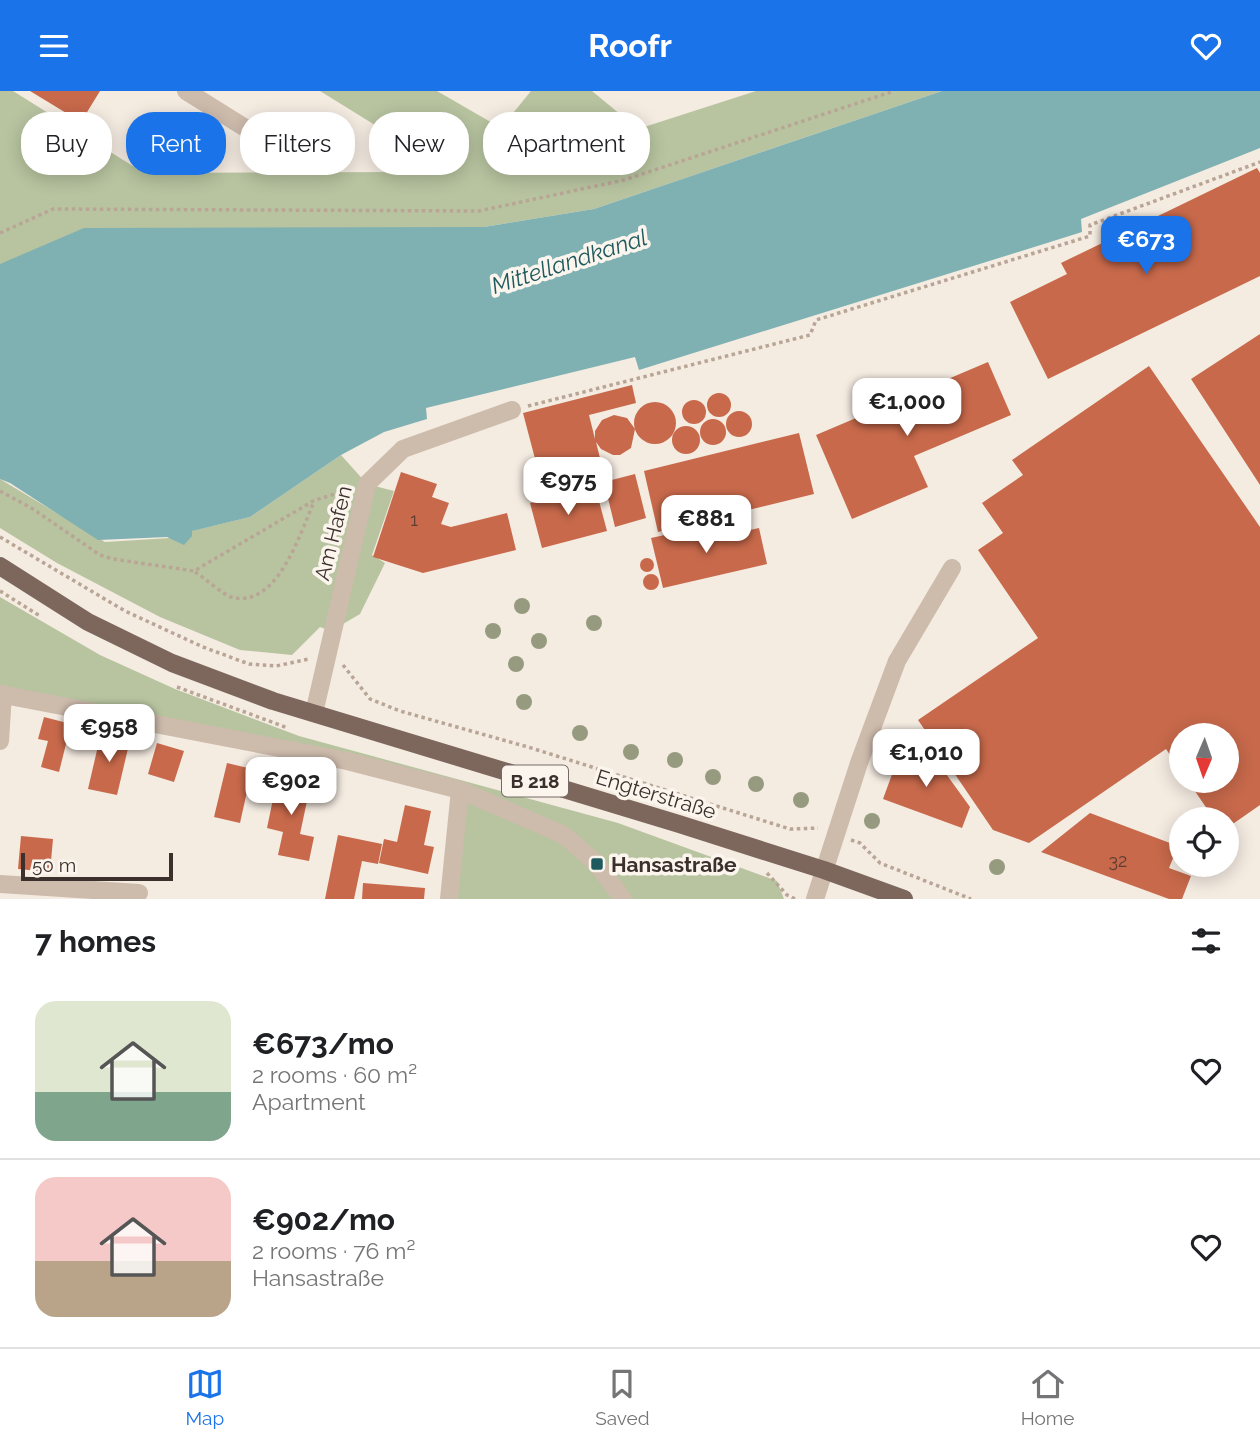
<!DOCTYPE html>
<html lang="en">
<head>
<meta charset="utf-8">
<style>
	:root { --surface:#fff; --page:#f6f6f6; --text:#202124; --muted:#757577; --line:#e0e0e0; --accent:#1a73e8 }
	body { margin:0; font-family:Raleway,sans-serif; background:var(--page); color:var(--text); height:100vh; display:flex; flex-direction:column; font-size:26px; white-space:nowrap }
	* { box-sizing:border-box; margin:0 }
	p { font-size:23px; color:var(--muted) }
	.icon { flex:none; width:38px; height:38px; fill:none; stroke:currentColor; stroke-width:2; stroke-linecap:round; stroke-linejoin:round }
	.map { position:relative; height:808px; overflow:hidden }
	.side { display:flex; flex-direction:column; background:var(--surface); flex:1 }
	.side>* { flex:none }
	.guide { position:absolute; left:21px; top:21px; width:700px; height:63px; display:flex; gap:14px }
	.needle { width:46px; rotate:182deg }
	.fabs { position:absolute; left:1169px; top:632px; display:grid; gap:14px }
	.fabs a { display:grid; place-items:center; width:70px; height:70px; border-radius:50%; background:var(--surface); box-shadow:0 4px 18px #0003; font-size:35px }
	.scale { position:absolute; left:21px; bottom:18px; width:152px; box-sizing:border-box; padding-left:7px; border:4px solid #3b302b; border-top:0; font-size:19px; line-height:24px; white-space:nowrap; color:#3b302b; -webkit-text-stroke:5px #fbf5ee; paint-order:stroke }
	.price { position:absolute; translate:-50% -60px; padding:0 16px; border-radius:14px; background:#fff; color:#222; font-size:23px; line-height:46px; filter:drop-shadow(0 2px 4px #0008) }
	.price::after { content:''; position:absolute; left:50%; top:42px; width:21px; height:16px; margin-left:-10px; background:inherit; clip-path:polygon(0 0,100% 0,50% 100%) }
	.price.current { background:var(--accent); color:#fff }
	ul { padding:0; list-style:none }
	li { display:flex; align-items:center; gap:21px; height:175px; padding:0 35px }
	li+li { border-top:2px solid var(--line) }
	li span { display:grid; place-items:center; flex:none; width:196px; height:140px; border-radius:21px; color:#555 }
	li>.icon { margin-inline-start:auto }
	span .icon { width:84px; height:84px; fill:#fffc; stroke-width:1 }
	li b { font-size:30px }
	h2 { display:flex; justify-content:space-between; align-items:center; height:84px; padding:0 35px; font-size:30px }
	.pill { padding:0 24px; border-radius:28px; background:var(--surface); box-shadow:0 4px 18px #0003; font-size:24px; line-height:63px }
	.pill.current { background:var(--accent); color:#fff }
	header { display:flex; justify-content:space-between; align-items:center; height:91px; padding:0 35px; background:var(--accent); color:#fff; font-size:32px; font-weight:700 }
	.dock { display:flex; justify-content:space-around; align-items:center; height:98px; border-top:2px solid var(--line); background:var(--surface); font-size:19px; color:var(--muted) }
	.dock a { display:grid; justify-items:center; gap:4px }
	.dock .current { color:var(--accent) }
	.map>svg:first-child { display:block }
</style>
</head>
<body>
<header><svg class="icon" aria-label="menu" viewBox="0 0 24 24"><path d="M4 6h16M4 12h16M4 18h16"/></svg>Roofr<svg class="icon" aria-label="heart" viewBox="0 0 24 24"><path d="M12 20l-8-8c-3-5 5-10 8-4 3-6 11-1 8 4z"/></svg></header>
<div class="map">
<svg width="1260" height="808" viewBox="0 0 1260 808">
	<rect width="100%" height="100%" fill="#f4ebe1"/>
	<!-- green -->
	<path fill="#b8c4a0" d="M 0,0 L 13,0 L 144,82 L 411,81 L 404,52 L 320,0 L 437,0 L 501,37 L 531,0 L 592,0 L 638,38 L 756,0 L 942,0 L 594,118 L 484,136 L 0,173 Z
		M 341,364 L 367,393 L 394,400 L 372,464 L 385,472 L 360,523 L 331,540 L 320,536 L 292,564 L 240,559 L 160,526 L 57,472 L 0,437 L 0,388 L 105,451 L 170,447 L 195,439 L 250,426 Z
		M 0,506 L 100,564 L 175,598 L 299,645 L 618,732 L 777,790 L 784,808 L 449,808 L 460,699 L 0,603 Z"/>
	<!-- water -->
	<path fill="#7fb0b2" d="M 942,0 L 1260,0 L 1260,57 L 1081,128 L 1082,141 L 1031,157 L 639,279 L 635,266 L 426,317 L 427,328 L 384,341 L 341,364 L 250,426 L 192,440 L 192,445 L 184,454 L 167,446 L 98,449 L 10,392 L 0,388 L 0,173 L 84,137 L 484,136 L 594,118 Z"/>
	<!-- building -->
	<path fill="#c8694b" d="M 30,0 L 100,0 L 81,31 Z
		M 1257,77 L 1260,82 L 1260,185 L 1048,288 L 1010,211 L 1067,183 L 1061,172 Z
		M 1260,243 L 1260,394 L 1191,288 Z
		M 988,271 L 1011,324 L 914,365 L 928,396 L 852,428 L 816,344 Z
		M 1149,275 L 1260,436 L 1260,714 L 1227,737 L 1227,728 L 1214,728 L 1188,690 L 1227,690 L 1227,644 L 1181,644 L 1181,680 L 1166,658 L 1029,752 L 993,739 L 918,629 L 1038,547 L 978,459 L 1003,442 L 982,412 L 1023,384 L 1012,369 Z
		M 632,294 L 636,312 L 589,324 L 595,348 L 595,340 L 602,329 L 614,324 L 627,327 L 635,338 L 631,357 L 620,364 L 613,364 L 601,358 L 596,351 L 605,387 L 544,402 L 523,322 Z
		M707 314a12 12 0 1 1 24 0a12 12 0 1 1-24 0Z
		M682 321a12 12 0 1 1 24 0a12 12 0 1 1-24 0Z
		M634 332a21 21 0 1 1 42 0a21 21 0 1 1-42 0Z
		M726 333a13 13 0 1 1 26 0a13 13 0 1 1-26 0Z
		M700 341a13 13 0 1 1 26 0a13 13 0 1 1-26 0Z
		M672 349a14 14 0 1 1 28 0a14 14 0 1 1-28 0Z
		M 799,342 L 814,403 L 658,441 L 644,380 Z
		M 401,381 L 437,393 L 432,406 L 449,412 L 441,433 L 451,436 L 507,422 L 516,459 L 423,482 L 373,466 Z
		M 635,383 L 646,427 L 615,436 L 604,391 Z
		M 595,395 L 607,440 L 542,457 L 530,412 Z
		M 706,435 L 709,448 L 759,437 L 767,473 L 663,497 L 651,447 Z
		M640 474a7 7 0 1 1 14 0a7 7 0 1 1-14 0Z
		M643 491a8 8 0 1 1 16 0a8 8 0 1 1-16 0Z
		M 44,626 L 71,633 L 59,681 L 41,676 L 48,650 L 38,648 Z
		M 101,642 L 130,649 L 117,704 L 88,698 Z
		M 157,652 L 184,660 L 174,691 L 148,683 Z
		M 902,656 L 936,669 L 970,716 L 962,737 L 883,708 Z
		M 227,672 L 252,678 L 240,732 L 214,726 Z
		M 278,684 L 311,691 L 300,743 L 314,746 L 309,770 L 278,764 L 283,741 L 267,737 Z
		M 405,714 L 431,720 L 424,754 L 434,756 L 428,783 L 379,772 L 384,748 L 397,751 Z
		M 1090,722 L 1178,755 L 1169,777 L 1191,785 L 1182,808 L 1169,808 L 1041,761 Z
		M 338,744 L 382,753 L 378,773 L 362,770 L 354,808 L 325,808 Z
		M 21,745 L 53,748 L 50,781 L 18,778 Z
		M 363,792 L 425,797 L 424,808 L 362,808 Z"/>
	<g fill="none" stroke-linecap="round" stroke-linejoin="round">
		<!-- path -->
		<path stroke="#b9a596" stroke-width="3.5" stroke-dasharray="3.5 3.5" stroke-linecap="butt" d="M 0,142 L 53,118 L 479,120 L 624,89 L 894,0
			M 528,315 L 810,244 L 816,229 L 1090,145 L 1090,134 L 1260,71
			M 0,400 L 33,418 L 100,464 L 113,468 L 194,480 L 315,409 L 345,400
			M 0,446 L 125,520 L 203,556 L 249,573 L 276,575 L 309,568
			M 195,481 C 205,487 222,503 231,506 C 277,519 300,442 314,411
			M 0,500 L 40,525
			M 343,574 L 370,608 L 400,620 L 528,656 L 790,738 L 818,737
			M 177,596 L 288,637
			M 851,749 L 860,752 L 880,772 L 971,808
			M 767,782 L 787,804 L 795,808"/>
		<!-- minor -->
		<path stroke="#cdbbac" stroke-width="18" d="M 186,0 L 252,41
			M 0,603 L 347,670 L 460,699 L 564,744 L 597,773 L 623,808
			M 314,622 L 367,393 L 403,358 L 512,319
			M 0,650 L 3,603
			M 0,793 L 139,802
			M 449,808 L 460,699
			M 815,808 L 859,672 L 897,570 L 952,477"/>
		<!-- major -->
		<path stroke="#7d675c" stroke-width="18" d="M 0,475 L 88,531 L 172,572 L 273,610 L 679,733 L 824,779 L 904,808"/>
	</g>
	<!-- trees -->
	<g fill="#969b7f">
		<circle cx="522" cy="515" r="8"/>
		<circle cx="594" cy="532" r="8"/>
		<circle cx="493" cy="540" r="8"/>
		<circle cx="539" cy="550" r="8"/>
		<circle cx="516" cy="573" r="8"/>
		<circle cx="524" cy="611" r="8"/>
		<circle cx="580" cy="642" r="8"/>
		<circle cx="631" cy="661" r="8"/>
		<circle cx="675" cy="669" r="8"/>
		<circle cx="713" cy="686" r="8"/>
		<circle cx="756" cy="693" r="8"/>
		<circle cx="801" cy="709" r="8"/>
		<circle cx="872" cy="730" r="8"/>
		<circle cx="997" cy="776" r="8"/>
	</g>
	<!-- markers -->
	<rect fill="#1f5a5e" stroke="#fbf5ee" stroke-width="2.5" x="590" y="766" width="14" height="14" rx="3.5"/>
	<g text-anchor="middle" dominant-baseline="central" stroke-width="7" stroke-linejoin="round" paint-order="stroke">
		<!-- number labels -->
		<g font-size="18" fill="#5e3e33">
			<text x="414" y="428">1</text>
			<text x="1118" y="769">32</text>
		</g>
		<!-- shield labels -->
		<rect fill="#fbf5ee" stroke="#756b66" stroke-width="2" x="502" y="674.5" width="66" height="31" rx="5"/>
		<g font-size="19" font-weight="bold" fill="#3b302b">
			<text x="535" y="690">B 218</text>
		</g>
		<!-- street labels -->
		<g font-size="21" fill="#3b302b" stroke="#fbf5ee">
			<text transform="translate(333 442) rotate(-76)">Am Hafen</text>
			<text transform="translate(656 703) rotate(17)">Engterstraße</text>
		</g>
		<!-- poi labels -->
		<g font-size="21" font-weight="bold" fill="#3b302b" stroke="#fbf5ee" text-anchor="start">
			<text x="611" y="773">Hansastraße</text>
		</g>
		<!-- water labels -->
		<g font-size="23" font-style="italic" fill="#1f5a5e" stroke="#fbf5ee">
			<text transform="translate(569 170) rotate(-18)">Mittellandkanal</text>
		</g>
	</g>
</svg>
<div class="fabs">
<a><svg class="needle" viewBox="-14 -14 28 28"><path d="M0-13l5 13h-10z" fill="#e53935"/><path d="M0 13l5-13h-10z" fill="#757577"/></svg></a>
<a><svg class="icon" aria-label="locate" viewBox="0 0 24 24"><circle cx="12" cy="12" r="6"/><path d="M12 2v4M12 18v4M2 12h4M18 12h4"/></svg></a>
</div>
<div class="scale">50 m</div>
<b class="price current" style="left:1146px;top:185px">€673</b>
<b class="price" style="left:907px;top:347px">€1,000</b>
<b class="price" style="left:568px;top:426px">€975</b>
<b class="price" style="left:706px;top:464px">€881</b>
<b class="price" style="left:109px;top:673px">€958</b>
<b class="price" style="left:926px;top:698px">€1,010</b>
<b class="price" style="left:291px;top:726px">€902</b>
<div class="guide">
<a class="pill">Buy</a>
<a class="pill current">Rent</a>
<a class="pill">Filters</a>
<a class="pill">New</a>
<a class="pill">Apartment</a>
</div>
</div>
<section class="side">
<h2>7 homes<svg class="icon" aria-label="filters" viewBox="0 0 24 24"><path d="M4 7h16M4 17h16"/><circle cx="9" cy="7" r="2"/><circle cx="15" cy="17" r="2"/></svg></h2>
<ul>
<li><span style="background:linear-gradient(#dfe7d0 65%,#7fa58c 0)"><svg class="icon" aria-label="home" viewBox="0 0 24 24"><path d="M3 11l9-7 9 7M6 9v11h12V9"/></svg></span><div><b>€673/mo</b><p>2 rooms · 60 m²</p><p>Apartment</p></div><svg class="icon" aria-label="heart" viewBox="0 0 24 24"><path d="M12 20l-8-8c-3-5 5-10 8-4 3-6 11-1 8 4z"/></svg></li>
<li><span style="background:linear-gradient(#f6c9c9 60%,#b9a48a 0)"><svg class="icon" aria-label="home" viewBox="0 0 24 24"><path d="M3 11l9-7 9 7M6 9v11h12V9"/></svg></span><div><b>€902/mo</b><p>2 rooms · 76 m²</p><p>Hansastraße</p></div><svg class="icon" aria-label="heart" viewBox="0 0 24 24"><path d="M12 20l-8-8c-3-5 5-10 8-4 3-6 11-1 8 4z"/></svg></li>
</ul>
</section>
<nav class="dock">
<a class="current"><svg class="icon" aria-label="map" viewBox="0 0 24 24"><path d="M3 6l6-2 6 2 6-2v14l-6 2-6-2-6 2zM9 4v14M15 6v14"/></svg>Map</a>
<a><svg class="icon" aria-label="saved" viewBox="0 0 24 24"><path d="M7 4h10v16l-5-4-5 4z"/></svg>Saved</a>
<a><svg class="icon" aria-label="home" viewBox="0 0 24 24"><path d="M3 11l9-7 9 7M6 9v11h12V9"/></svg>Home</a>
</nav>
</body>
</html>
